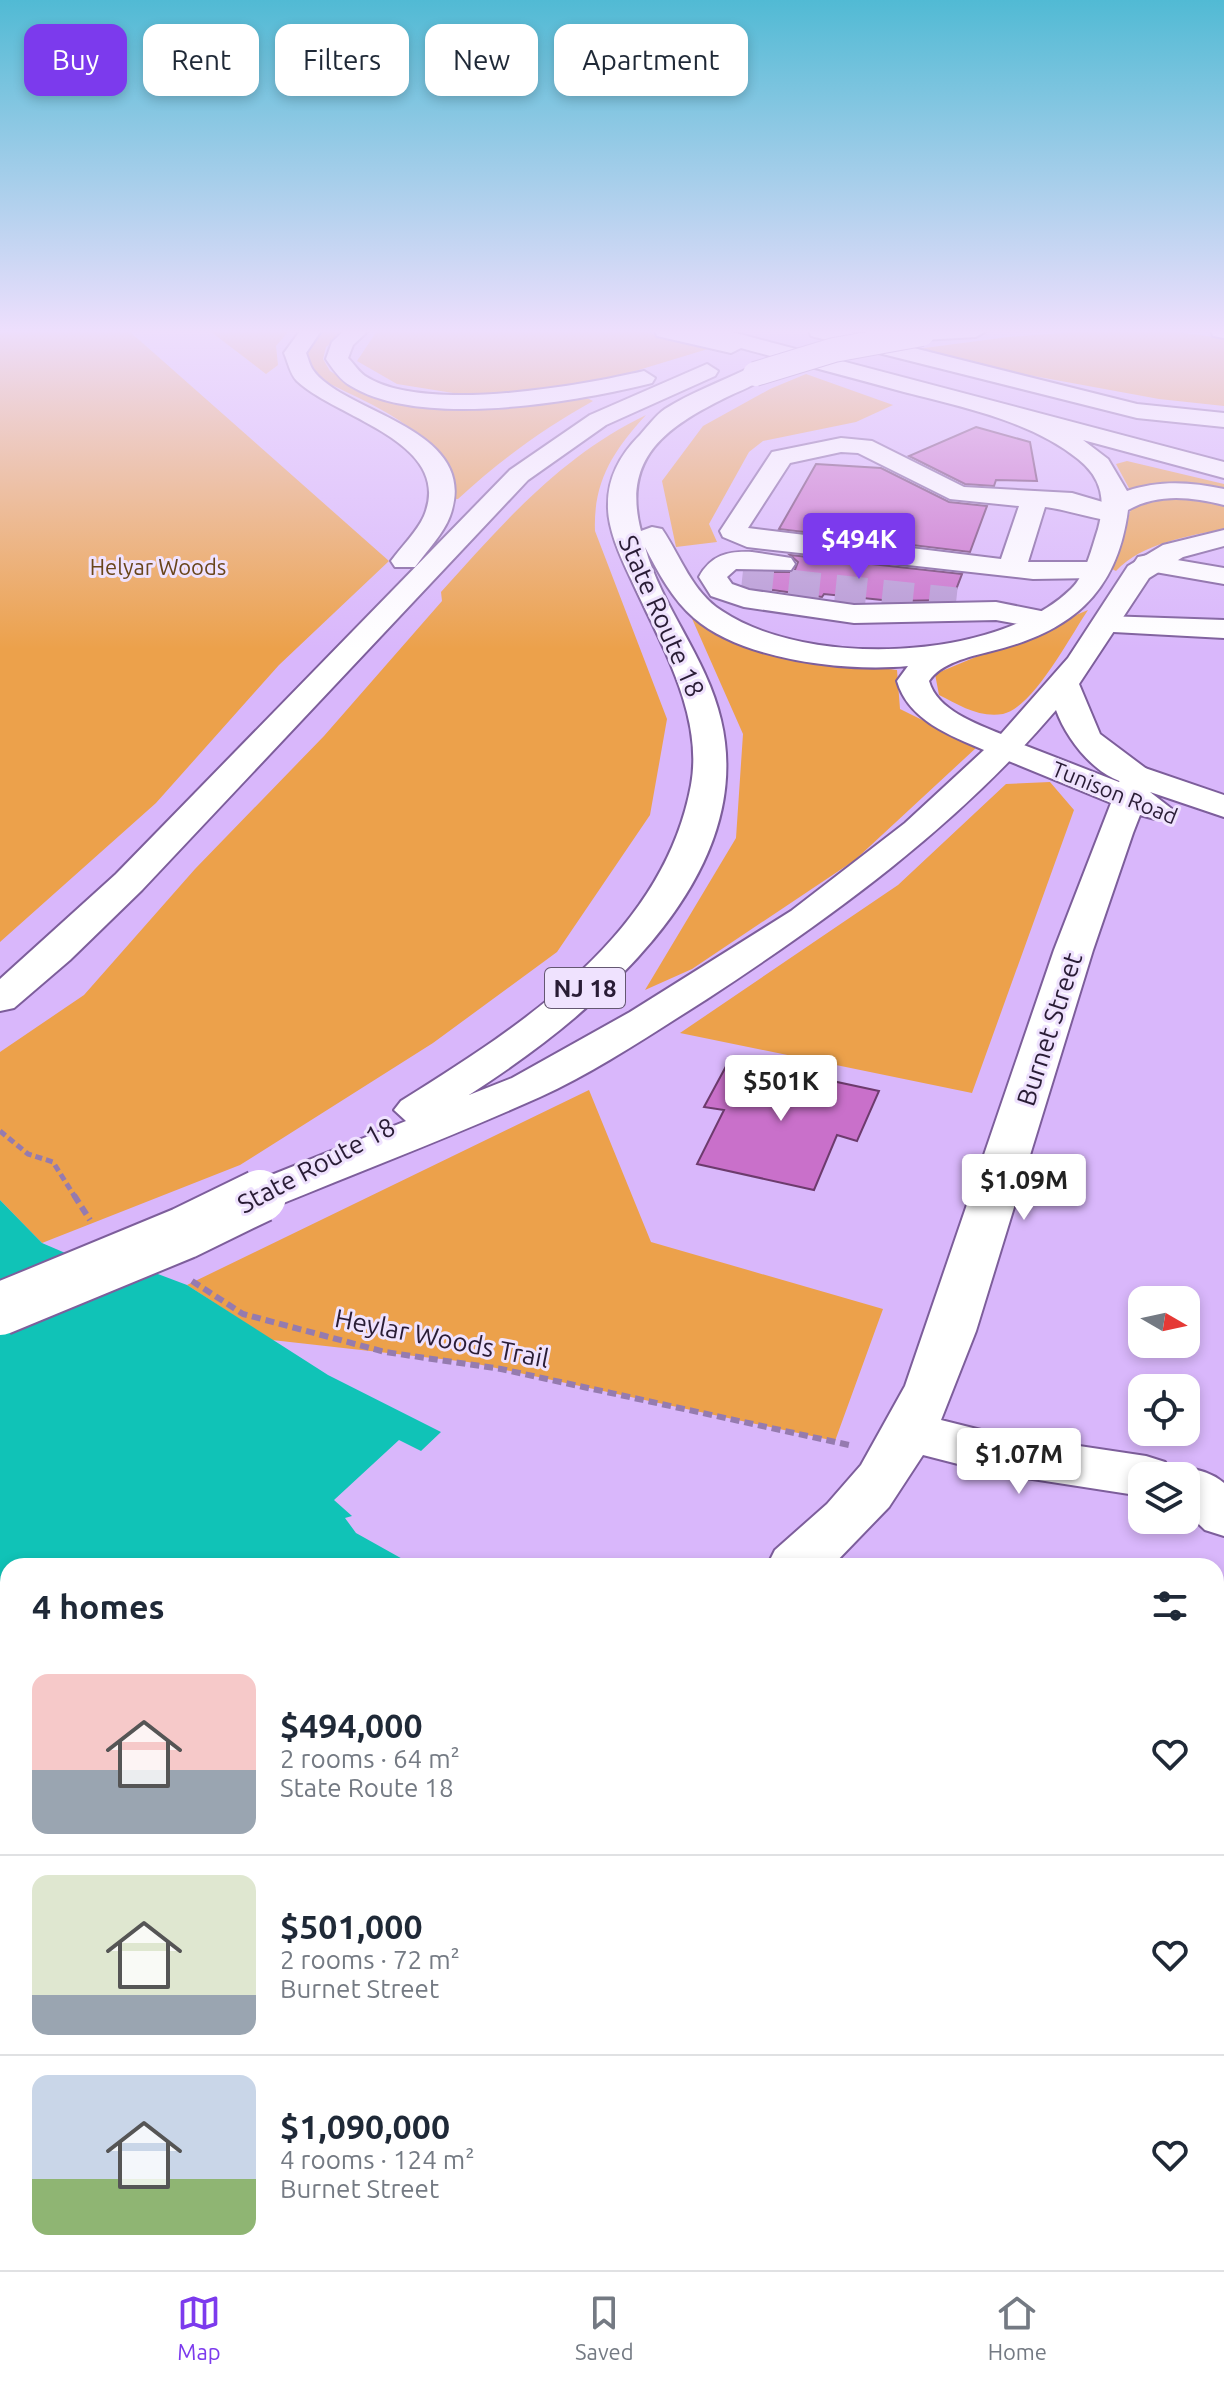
<!DOCTYPE html>
<html lang="en">
<head>
<meta charset="utf-8">
<style>
	:root { --surface:#fff; --page:#f2f2f3; --text:#1f2937; --muted:#747a83; --line:#e0e1e3; --accent:#7c3aed }
	body { margin:0; font-family:Ubuntu,sans-serif; background:var(--page); color:var(--text); height:100vh; display:flex; flex-direction:column; font-size:30px; white-space:nowrap }
	* { box-sizing:border-box; margin:0 }
	p { font-size:26px; color:var(--muted) }
	.icon { flex:none; width:44px; height:44px; fill:none; stroke:currentColor; stroke-width:2; stroke-linecap:round; stroke-linejoin:round }
	.map { position:relative; flex:1; overflow:hidden }
	.side { position:absolute; left:0px; top:1558px; width:1224px; height:712px; display:flex; flex-direction:column; background:var(--surface); border-radius:24px 24px 0 0; box-shadow:0 4px 12px #0003 }
	.side>* { flex:none }
	.hud { position:absolute; left:24px; top:24px; width:800px; height:72px; display:flex; gap:16px }
	.needle { width:52px; rotate:99deg }
	.buttons { position:absolute; left:1128px; top:1286px; display:grid; gap:16px }
	.buttons a { display:grid; place-items:center; width:72px; height:72px; border-radius:16px; background:var(--surface); box-shadow:0 4px 12px #0003; font-size:40px }
	.price { position:absolute; translate:-50% -68px; padding:0 18px; border-radius:8px; background:#fff; color:#222; font-size:26px; line-height:52px; filter:drop-shadow(0 2px 4px #0008) }
	.price::after { content:''; position:absolute; left:50%; top:48px; width:24px; height:18px; margin-left:-12px; background:inherit; clip-path:polygon(0 0,100% 0,50% 100%) }
	.price.selected { background:var(--accent); color:#fff }
	ul { padding:0; list-style:none }
	li { display:flex; align-items:center; gap:24px; height:200px; padding:0 32px }
	li+li { border-top:2px solid var(--line) }
	li span { display:grid; place-items:center; flex:none; width:224px; height:160px; border-radius:16px; color:#555 }
	li>.icon { margin-inline-start:auto }
	span .icon { width:96px; height:96px; fill:#fffc; stroke-width:1 }
	li b { font-size:34px }
	h2 { display:flex; justify-content:space-between; align-items:center; height:96px; padding:0 32px; font-size:34px }
	.chip { padding:0 28px; border-radius:16px; background:var(--surface); box-shadow:0 4px 12px #0003; font-size:28px; line-height:72px }
	.chip.selected { background:var(--accent); color:#fff }
	.tabs { display:flex; justify-content:space-around; align-items:center; height:112px; border-top:2px solid var(--line); background:var(--surface); font-size:22px; color:var(--muted) }
	.tabs a { display:grid; justify-items:center; gap:4px }
	.tabs .selected { color:var(--accent) }
	.map>svg:first-child { display:block }
</style>
</head>
<body>
<div class="map">
<svg width="1224" height="2270" viewBox="0 0 1224 2270">
	<rect width="100%" height="100%" fill="#d9b7fb"/>
	<!-- green -->
	<path fill="#eca14b" d="M 0,331 L 129,331 L 389,561 L 279,665 L 156,803 L 0,942 Z
		M 210,331 L 289,331 L 276,346 L 278,365 L 266,374 Z
		M 324,331 L 344,331 L 326,347 L 323,359 L 330,371 L 354,386 L 527,405 L 587,398 L 593,401 C 543,429 500,460 458,499 L 453,499 C 450,432 370,405 320,379 L 310,369 L 307,352 Z
		M 377,331 L 640,331 L 711,348 L 586,386 L 478,397 L 397,384 L 357,361 Z
		M 1088,331 L 1167,331 L 1224,338 L 1224,406 L 1159,399 L 1001,370 L 917,349 L 1008,337 Z
		M 806,374 L 893,405 L 856,422 L 763,441 L 749,452 L 709,524 L 717,542 L 676,547 L 662,481 L 703,426 L 770,389 Z
		M 646,415 C 614,450 593,481 595,531 L 667,719 L 650,815 L 557,952 L 433,1043 L 240,1165 L 42,1243 L 0,1200 L 0,1052 L 84,995 L 195,869 L 324,736 L 442,601 L 441,592 C 503,523 561,456 646,415 Z
		M 1127,461 L 1224,484 L 1224,491 L 1130,490 L 1116,464 Z
		M 1181,496 L 1224,504 L 1224,529 C 1189,536 1142,543 1116,571 L 1112,569 L 1132,506 L 1138,502 Z
		M 686,605 L 764,654 L 897,670 L 900,709 L 977,747 L 855,860 L 692,969 L 645,990 L 736,838 L 743,734 Z
		M 1088,610 C 1071,635 1033,708 1003,714 C 979,718 959,705 939,695 L 935,674 Z
		M 1050,782 L 1074,810 L 972,1093 L 680,1033 L 898,885 L 1006,784 Z
		M 589,1090 L 651,1242 L 883,1309 L 835,1441 L 468,1362 L 272,1340 L 187,1285 Z
		M 0,1751 L 8,1752 L 8,2262 L 870,2262 L 879,2270 L 0,2270 Z
		M 1216,1957 L 1224,1957 L 1224,2246 L 1216,2233 Z"/>
	<!-- water -->
	<path fill="#10c3b7" d="M 0,1200 L 42,1243 L 70,1255 L 142,1268 L 187,1285 L 328,1375 L 441,1432 L 421,1451 L 399,1440 L 334,1500 L 352,1516 L 345,1518 L 356,1533 L 415,1566 L 8,1566 L 8,1752 L 0,1751 Z
		M 1216,2233 L 1224,2246 L 1224,2270 L 879,2270 L 870,2262 L 1216,2262 Z"/>
	<!-- building -->
	<path fill="#c970ca" stroke="#6d3b6d" stroke-width="2" d="M 976,427 L 1030,442 L 1037,481 L 996,480 L 994,486 L 965,484 L 909,456 Z
		M 816,464 L 881,468 L 949,502 L 987,506 L 970,552 L 779,529 Z
		M 790,555 L 962,574 L 952,600 L 892,601 L 824,594 L 822,597 L 745,586 L 753,572 L 794,572 L 798,562 Z
		M 730,1059 L 879,1091 L 857,1141 L 837,1135 L 814,1190 L 697,1164 L 724,1110 L 704,1107 Z"/>
	<g fill="none" stroke-linecap="round" stroke-linejoin="round">
		<!-- minor-tunnel -->
		<path stroke="#b698d3" stroke-width="31" stroke-dasharray="31 16" stroke-linecap="butt" d="M 742,580 L 956,603"/>
		<!-- minor casing -->
		<g stroke="#7d5e9b" stroke-width="4">
			<path id="minor" d="M 841,438 L 872,441 L 964,487 L 1072,493 L 1123,508 L 1127,514 L 1123,520 C 1105,524 1067,509 1045,507 L 1028,562 L 1096,562 L 1106,564 L 1110,570 L 1106,576 L 1096,578 L 1033,579 L 747,547 L 723,537 L 720,531 L 772,452 ZM 841,452 L 858,453 L 950,499 L 1019,506 L 1001,559 L 748,528 L 790,463 Z
				M 752,552 L 791,558 L 795,564 L 791,570 L 736,569 L 727,577 L 732,584 L 749,590 L 854,605 L 996,602 L 1056,614 L 1061,620 L 1056,626 L 1046,629 L 996,620 L 854,623 L 744,607 L 711,596 L 699,577 C 711,555 728,551 752,552 Z
				M 1148,555 L 1224,568 L 1224,584 L 1138,569 L 1134,563 L 1138,557 Z
				M 1105,616 L 1224,620 L 1224,638 L 1095,631 L 1090,625 L 1095,619 Z
				M 1006,738 L 1119,782 L 1127,769 L 1139,766 L 1224,795 L 1224,817 L 1150,792 L 1172,809 L 1167,816 L 1155,819 L 1140,815 L 1133,833 L 1093,950 L 976,1331 L 941,1420 L 993,1433 L 1146,1456 L 1165,1462 L 1170,1472 C 1189,1466 1208,1470 1224,1483 L 1224,1536 L 1205,1530 L 1186,1512 L 1186,1476 L 1142,1476 L 1142,1496 L 993,1473 L 923,1455 L 889,1507 L 832,1566 L 767,1566 L 775,1550 L 827,1504 L 861,1465 L 905,1386 L 1054,950 L 1111,803 L 994,755 L 989,748 L 994,741 Z
				M 8,1999 L 8,2068 L 0,2071 L 0,2003 Z"/>
		</g>
		<!-- highway casing -->
		<g stroke="#7d5e9b" stroke-width="4">
			<path id="highway" d="M 300,331 L 321,331 L 306,353 C 308,358 310,366 313,370 C 344,414 482,428 450,516 C 444,533 426,552 415,567 L 395,567 L 391,561 C 401,547 417,532 424,516 C 455,442 336,418 297,381 C 290,374 288,362 284,353 Z
				M 344,331 L 368,331 L 353,345 L 348,358 C 354,364 359,372 365,376 C 423,414 579,386 644,371 L 655,378 L 652,383 C 575,402 421,429 351,386 C 341,381 332,368 326,359 L 332,342 Z
				M 655,331 L 728,331 L 1224,462 L 1224,478 L 1083,440 L 1108,459 L 1127,491 C 1159,480 1191,482 1224,489 L 1224,505 C 1191,497 1159,493 1128,510 C 1117,595 1069,633 988,652 C 969,657 941,663 929,681 C 937,710 975,723 1001,734 L 1068,658 L 1128,566 L 1163,545 L 1224,530 L 1224,546 L 1183,557 L 1149,578 L 1079,684 L 1100,734 L 1156,776 L 1151,783 C 1109,794 1069,746 1056,710 C 956,827 835,915 707,999 C 653,1033 597,1071 540,1097 C 453,1136 364,1170 276,1206 L 260,1211 L 244,1206 L 237,1196 L 244,1186 L 406,1121 L 394,1110 L 401,1101 C 522,1025 663,936 691,785 C 704,714 659,641 631,579 C 621,558 607,528 608,504 C 608,476 621,454 640,435 C 648,426 656,415 665,409 C 690,393 720,382 747,369 L 755,367 L 766,374 C 758,385 741,390 729,396 C 668,426 621,456 641,531 L 652,527 L 662,529 C 681,557 692,592 722,611 C 807,668 996,662 1071,589 C 1086,575 1092,547 1098,529 C 1106,500 1102,478 1078,459 C 1031,421 962,407 904,392 C 850,377 795,363 741,348 L 731,353 L 657,336 ZM 645,547 C 658,572 672,599 694,618 C 742,660 846,672 908,666 L 897,681 C 908,720 951,736 984,750 L 905,823 L 791,911 L 630,1012 L 512,1078 L 469,1095 C 587,1019 759,881 721,720 C 707,658 661,606 645,547 Z
				M 809,331 L 846,331 L 1137,404 L 1224,413 L 1224,427 L 1137,418 L 811,336 Z
				M 913,331 L 986,331 L 976,337 L 922,340 L 914,339 Z
				M 1211,331 L 1224,331 L 1224,338 L 1213,336 Z
				M 707,364 L 718,371 L 715,376 L 606,425 L 528,480 L 142,890 L 70,960 L 14,1008 L 0,1011 L 0,979 L 116,874 L 510,470 L 590,415 Z"/>
		</g>
		<!-- path-far1 -->
		<path stroke="#957baf" stroke-width="5" stroke-dasharray="7 4" stroke-linecap="butt" d="M 0,1131 L 28,1154 L 53,1162 L 75,1197"/>
		<!-- path -->
		<path stroke="#957baf" stroke-width="6" stroke-dasharray="9 5" stroke-linecap="butt" d="M 74,1195 L 90,1220
			M 192,1281 L 243,1314 L 385,1352 L 501,1369 L 849,1445"/>
		<!-- minor -->
		<use href="#minor" fill="#fff" fill-rule="evenodd"/>
		<!-- highway -->
		<use href="#highway" fill="#fff" fill-rule="evenodd"/>
		<!-- highway-bridge-far1 casing -->
		<g stroke="#7d5e9b" stroke-width="26" stroke-linecap="butt">
			<path id="highway-bridge-far1" d="M 755,374 L 834,350 L 922,334"/>
		</g>
		<!-- highway-bridge casing -->
		<g stroke="#7d5e9b" stroke-width="56" stroke-linecap="butt">
			<path id="highway-bridge" d="M 0,1309 L 184,1233 L 260,1196"/>
		</g>
		<!-- highway-bridge-far1 -->
		<use href="#highway-bridge-far1" stroke="#fff" stroke-width="24"/>
		<!-- highway-bridge -->
		<use href="#highway-bridge" stroke="#fff" stroke-width="52"/>
	</g>
	<!-- sky -->
	<linearGradient id="sky" x2="0" y2="1"><stop stop-color="#51bad4"/><stop offset="0.51" stop-color="#eedffd"/><stop offset="1" stop-color="#eedffd" stop-opacity="0"/></linearGradient>
	<rect width="1224" height="649" fill="url(#sky)"/>
	<g text-anchor="middle" dominant-baseline="central" stroke-width="6" stroke-linejoin="round" paint-order="stroke">
		<!-- far-park labels -->
		<g font-size="22" fill="#69451b" stroke="#efe2fe">
			<text x="158" y="566">Helyar Woods</text>
		</g>
		<!-- far-street labels -->
		<g font-size="22" fill="#291c35" stroke="#efe2fe">
			<text transform="translate(1115 792) rotate(22)">Tunison Road</text>
		</g>
		<!-- shield labels -->
		<rect fill="#efe2fe" stroke="#645771" stroke-width="2" x="545" y="968" width="80" height="40" rx="6"/>
		<g font-size="24" font-weight="bold" fill="#291c35">
			<text x="585" y="988">NJ 18</text>
		</g>
		<!-- street labels -->
		<g font-size="26" fill="#291c35" stroke="#efe2fe">
			<text transform="translate(662 616) rotate(66)">State Route 18</text>
			<text transform="translate(1049 1029) rotate(-72)">Burnet Street</text>
			<text transform="translate(316 1165) rotate(-28)">State Route 18</text>
			<text transform="translate(442 1338) rotate(11)">Heylar Woods Trail</text>
		</g>
	</g>
</svg>
<div class="buttons">
<a><svg class="needle" viewBox="-14 -14 28 28"><path d="M0-13l5 13h-10z" fill="#e53935"/><path d="M0 13l5-13h-10z" fill="#747a83"/></svg></a>
<a><svg class="icon" aria-label="locate" viewBox="0 0 24 24"><circle cx="12" cy="12" r="6"/><path d="M12 2v4M12 18v4M2 12h4M18 12h4"/></svg></a>
<a><svg class="icon" aria-label="layers" viewBox="0 0 24 24"><path d="M12 4l9 5-9 5-9-5zM3 14l9 5 9-5"/></svg></a>
</div>
<b class="price selected" style="left:859px;top:581px">$494K</b>
<b class="price" style="left:781px;top:1123px">$501K</b>
<b class="price" style="left:1024px;top:1222px">$1.09M</b>
<b class="price" style="left:1019px;top:1496px">$1.07M</b>
<div class="hud">
<a class="chip selected">Buy</a>
<a class="chip">Rent</a>
<a class="chip">Filters</a>
<a class="chip">New</a>
<a class="chip">Apartment</a>
</div>
<section class="side">
<h2>4 homes<svg class="icon" aria-label="filters" viewBox="0 0 24 24"><path d="M4 7h16M4 17h16"/><circle cx="9" cy="7" r="2"/><circle cx="15" cy="17" r="2"/></svg></h2>
<ul>
<li><span style="background:linear-gradient(#f6c9c9 60%,#9aa5b1 0)"><svg class="icon" aria-label="home" viewBox="0 0 24 24"><path d="M3 11l9-7 9 7M6 9v11h12V9"/></svg></span><div><b>$494,000</b><p>2 rooms · 64 m²</p><p>State Route 18</p></div><svg class="icon" aria-label="heart" viewBox="0 0 24 24"><path d="M12 20l-8-8c-3-5 5-10 8-4 3-6 11-1 8 4z"/></svg></li>
<li><span style="background:linear-gradient(#dfe7d0 75%,#9aa5b1 0)"><svg class="icon" aria-label="home" viewBox="0 0 24 24"><path d="M3 11l9-7 9 7M6 9v11h12V9"/></svg></span><div><b>$501,000</b><p>2 rooms · 72 m²</p><p>Burnet Street</p></div><svg class="icon" aria-label="heart" viewBox="0 0 24 24"><path d="M12 20l-8-8c-3-5 5-10 8-4 3-6 11-1 8 4z"/></svg></li>
<li><span style="background:linear-gradient(#c9d6e8 65%,#8fb573 0)"><svg class="icon" aria-label="home" viewBox="0 0 24 24"><path d="M3 11l9-7 9 7M6 9v11h12V9"/></svg></span><div><b>$1,090,000</b><p>4 rooms · 124 m²</p><p>Burnet Street</p></div><svg class="icon" aria-label="heart" viewBox="0 0 24 24"><path d="M12 20l-8-8c-3-5 5-10 8-4 3-6 11-1 8 4z"/></svg></li>
</ul>
</section>
</div>
<nav class="tabs">
<a class="selected"><svg class="icon" aria-label="map" viewBox="0 0 24 24"><path d="M3 6l6-2 6 2 6-2v14l-6 2-6-2-6 2zM9 4v14M15 6v14"/></svg>Map</a>
<a><svg class="icon" aria-label="saved" viewBox="0 0 24 24"><path d="M7 4h10v16l-5-4-5 4z"/></svg>Saved</a>
<a><svg class="icon" aria-label="home" viewBox="0 0 24 24"><path d="M3 11l9-7 9 7M6 9v11h12V9"/></svg>Home</a>
</nav>
</body>
</html>
